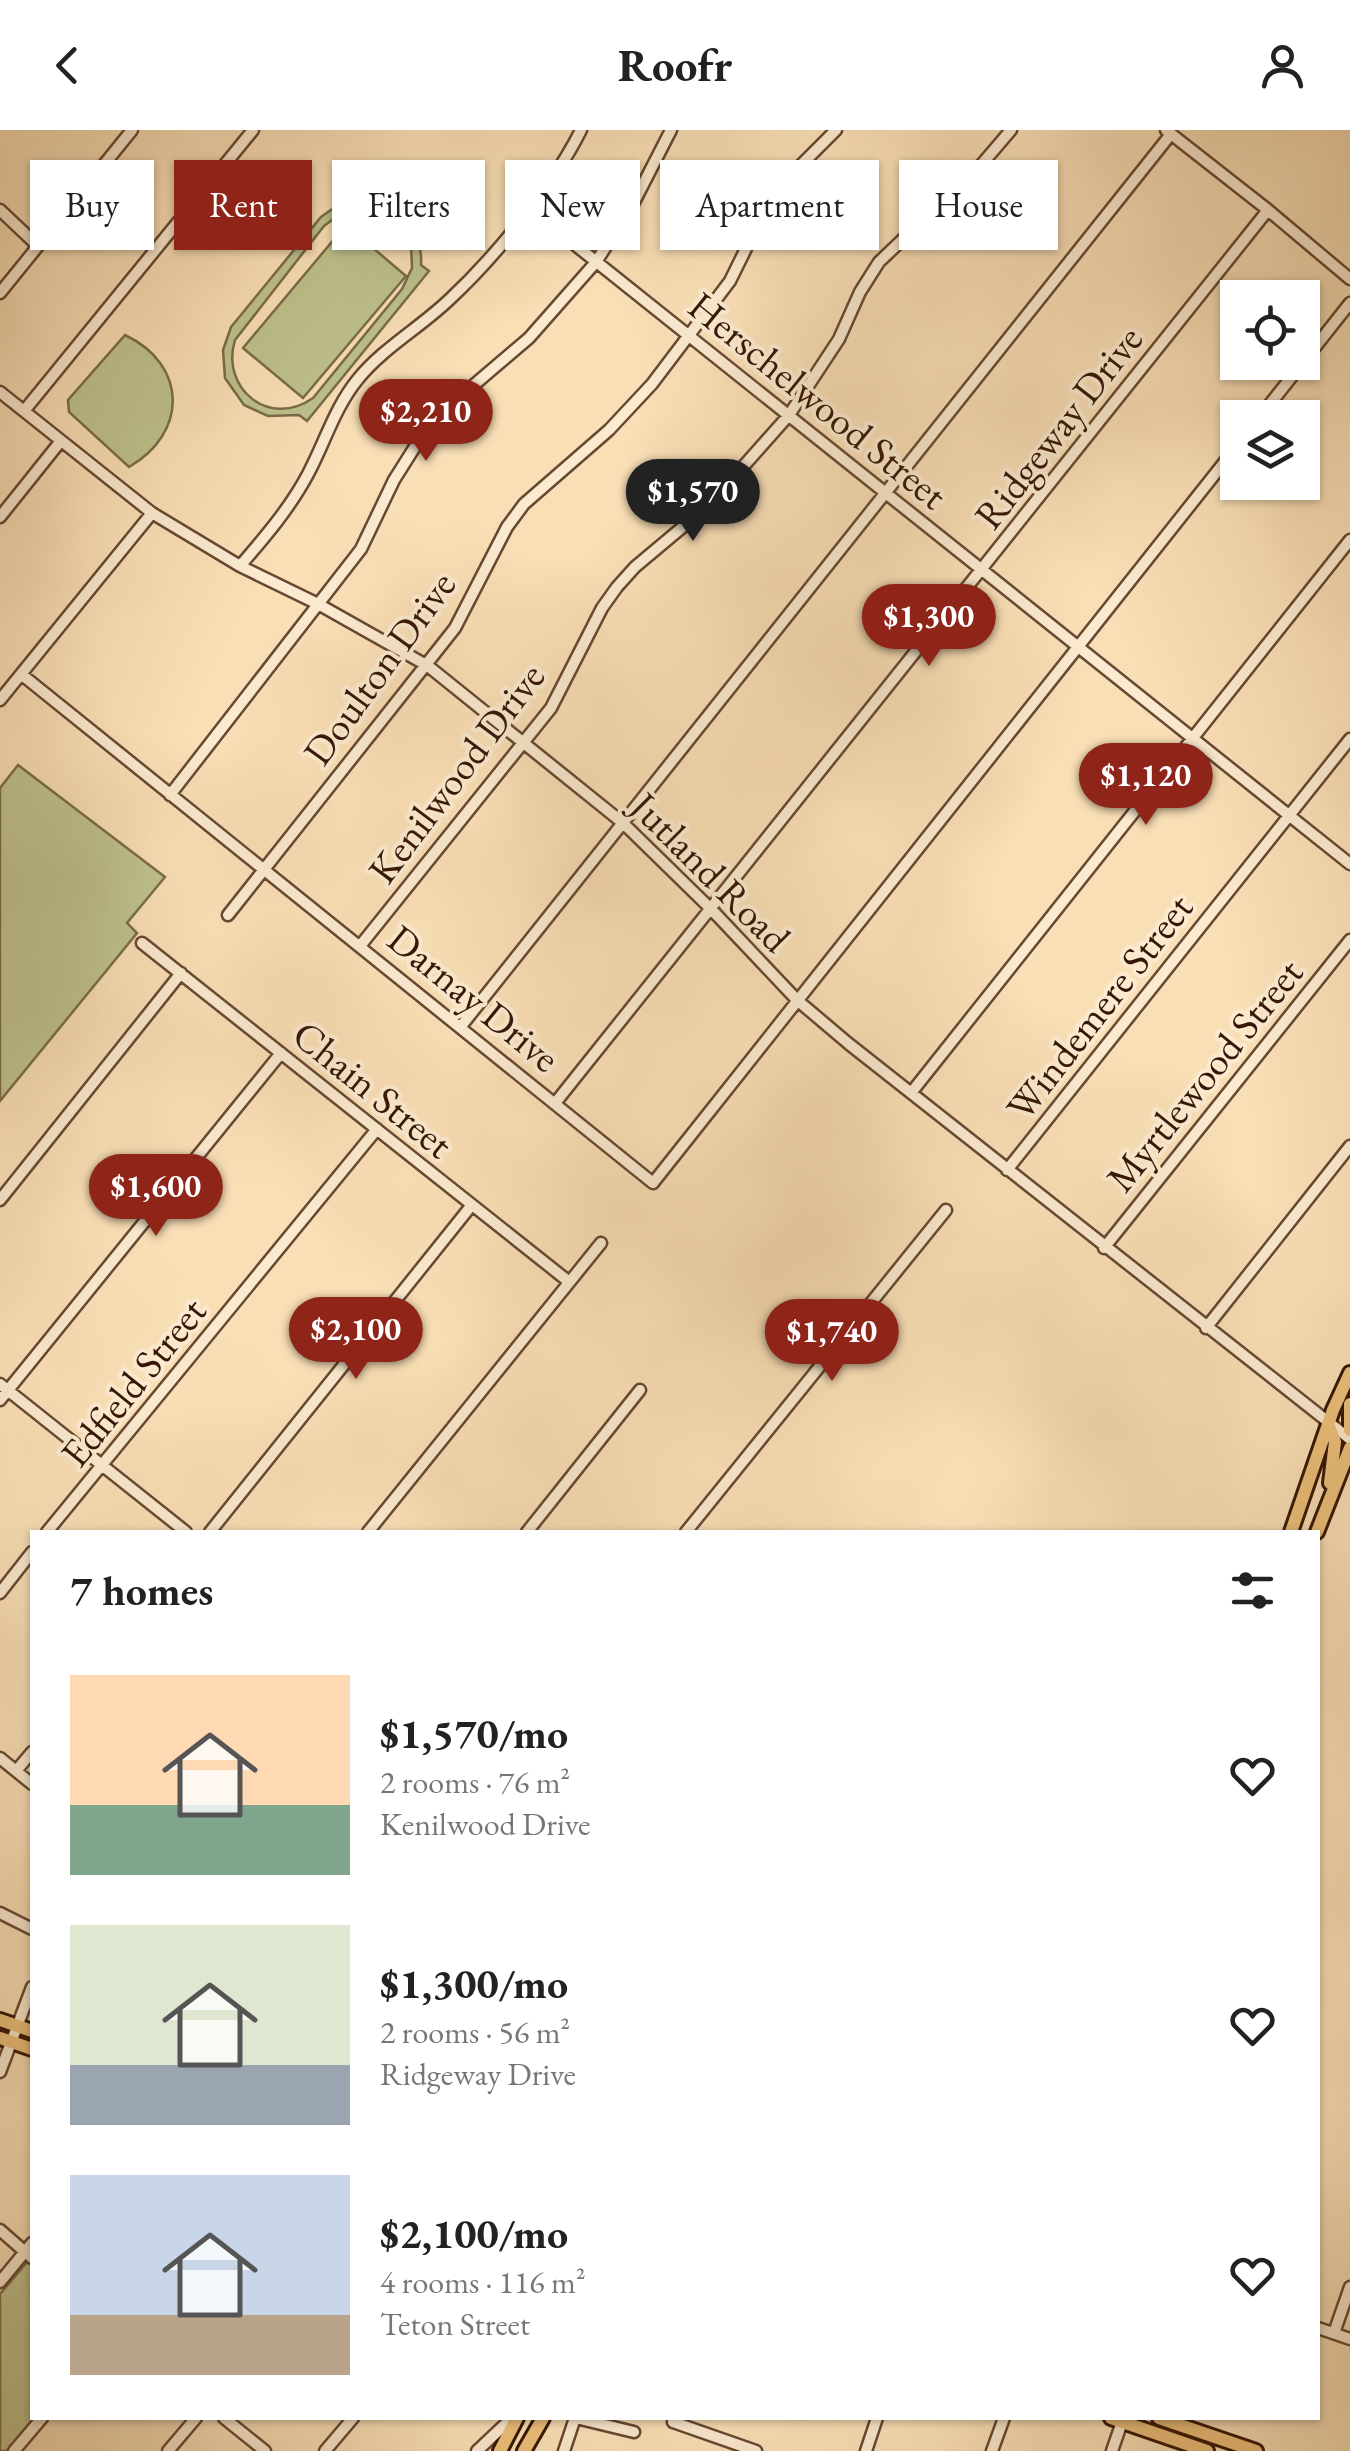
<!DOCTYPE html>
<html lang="en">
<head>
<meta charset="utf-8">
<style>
	:root { --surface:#fff; --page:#f2f2f2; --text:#222; --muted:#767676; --accent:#8f2418 }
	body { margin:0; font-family:"EB Garamond",serif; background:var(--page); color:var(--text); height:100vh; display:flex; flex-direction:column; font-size:38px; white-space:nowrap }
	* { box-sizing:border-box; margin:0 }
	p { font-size:32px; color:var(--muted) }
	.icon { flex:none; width:55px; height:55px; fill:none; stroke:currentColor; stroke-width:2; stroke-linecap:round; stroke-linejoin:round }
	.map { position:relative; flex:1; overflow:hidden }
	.details { position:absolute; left:30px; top:1400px; width:1290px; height:890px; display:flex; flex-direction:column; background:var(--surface); border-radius:0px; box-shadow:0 2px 8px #0004 }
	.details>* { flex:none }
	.hud { position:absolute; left:30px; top:30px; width:1290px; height:90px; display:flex; gap:20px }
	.buttons { position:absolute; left:1220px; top:150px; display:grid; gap:20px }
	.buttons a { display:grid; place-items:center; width:100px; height:100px; border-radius:0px; background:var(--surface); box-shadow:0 2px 8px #0004; font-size:50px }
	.price { position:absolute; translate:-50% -85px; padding:0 22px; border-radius:35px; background:var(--accent); color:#fff; font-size:32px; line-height:65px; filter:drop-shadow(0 2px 5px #0008) }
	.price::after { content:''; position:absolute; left:50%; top:60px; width:30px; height:22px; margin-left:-15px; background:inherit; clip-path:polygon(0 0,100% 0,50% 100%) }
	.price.on { background:#222; color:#fff }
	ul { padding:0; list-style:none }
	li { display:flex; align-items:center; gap:30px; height:250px; padding:0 40px }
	li span { display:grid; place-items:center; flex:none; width:280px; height:200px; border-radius:0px; color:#555 }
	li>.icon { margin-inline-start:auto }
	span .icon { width:120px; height:120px; fill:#fffc; stroke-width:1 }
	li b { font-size:42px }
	h2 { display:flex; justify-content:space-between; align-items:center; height:120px; padding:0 40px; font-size:42px }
	.tag { padding:0 35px; border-radius:0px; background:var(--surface); box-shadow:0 2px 8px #0004; font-size:35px; line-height:90px }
	.tag.on { background:var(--accent); color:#fff }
	header { display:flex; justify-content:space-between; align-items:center; height:130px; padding:0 40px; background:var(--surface); font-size:45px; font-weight:700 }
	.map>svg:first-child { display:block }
</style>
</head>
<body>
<header><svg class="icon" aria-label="back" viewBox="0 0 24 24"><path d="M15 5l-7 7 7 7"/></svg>Roofr<svg class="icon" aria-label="person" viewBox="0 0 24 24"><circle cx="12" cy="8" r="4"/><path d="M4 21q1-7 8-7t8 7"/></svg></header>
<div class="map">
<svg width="1350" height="2321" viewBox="0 0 1350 2321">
	<rect width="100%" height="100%" fill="#f9dfb6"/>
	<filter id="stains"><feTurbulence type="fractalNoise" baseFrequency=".002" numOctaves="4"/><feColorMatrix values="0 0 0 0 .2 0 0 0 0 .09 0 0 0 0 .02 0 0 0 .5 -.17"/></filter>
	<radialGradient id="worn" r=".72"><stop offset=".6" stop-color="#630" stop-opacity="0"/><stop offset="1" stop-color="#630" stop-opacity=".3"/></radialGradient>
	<!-- green -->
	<path fill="#bec28d" stroke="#7a6c4a" stroke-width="2.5" fill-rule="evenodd" d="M 363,69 C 400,73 423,98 421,135 L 429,141 L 307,291 L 299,285 L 268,286 L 244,275 L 225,248 L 223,220 L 231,197 L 321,87 L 338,75 ZM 355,79 L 378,80 L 400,94 L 411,113 L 412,138 L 402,159 L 313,268 C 269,299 220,258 235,210 L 324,96 L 340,84 Z
		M 346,95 L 406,146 L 303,268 L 243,218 Z
		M 125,205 C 188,235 188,303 129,337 L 69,282 L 68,270 Z
		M 18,635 L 165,747 L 127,793 L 137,803 L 0,971 L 0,658 Z
		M 28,2131 L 32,2135 L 35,2288 L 7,2321 L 0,2321 L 0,2164 Z"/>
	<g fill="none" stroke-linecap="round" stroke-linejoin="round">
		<!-- minor casing -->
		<g stroke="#674832" stroke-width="15">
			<path id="minor" d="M 1166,0 L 1268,80 L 1350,149
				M 529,78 L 1350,734
				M 0,80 L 37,115
				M 0,163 L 132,0
				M 0,262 L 152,383 L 240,436 L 318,474 L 428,536 L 623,693 L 712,780 L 797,870 L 849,914 L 1350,1309
				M 24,281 L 253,0
				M 1259,288 L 1350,173
				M 0,387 L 60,312
				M 240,436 C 265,407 290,378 308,344 C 325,312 335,277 358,249 C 383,218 421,197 450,169 C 496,126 553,56 581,0
				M 21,544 L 653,1053 L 1238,315
				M 0,570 L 152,383
				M 170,665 L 361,419 L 394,350 L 423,304 L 441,283 L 529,208 L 596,132 L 632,76 L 671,0
				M 228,785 L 455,498 L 507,397 L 524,374 L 609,300 L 652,254 L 730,151 L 765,80 L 783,53 L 836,0
				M 142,813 L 568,1151
				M 360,816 L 551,578 L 602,478 L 617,457 L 635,437 L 709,375 L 789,285 L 839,209 L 860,162 L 879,132 L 982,34 L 1011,0
				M 462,895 L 1171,4
				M 911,963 L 1350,410
				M 556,972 L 1268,80
				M 1007,1040 L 1350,609
				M 0,1070 L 181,843
				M 1104,1118 L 1350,810
				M 1206,1198 L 1350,1016
				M 0,1254 L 186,1402
				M 0,1270 L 281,923
				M 47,1402 L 377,999
				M 210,1402 L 471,1076
				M 368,1402 L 601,1113
				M 527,1402 L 640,1260
				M 686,1402 L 946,1080
				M 0,1463 L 32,1422
				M 0,1628 L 32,1654
				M 16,1641 L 32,1622
				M 0,1783 L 32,1799
				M 0,1942 L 32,1857
				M 0,2100 L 32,2128
				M 0,2152 L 32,2113
				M 1318,2198 L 1350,2209
				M 1334,2203 L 1350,2157
				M 224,2288 L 265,2321
				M 576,2288 L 634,2302
				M 673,2292 L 756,2321
				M 14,2321 L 42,2288
				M 168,2321 L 196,2288
				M 325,2321 L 353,2288
				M 477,2321 L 512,2288
				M 564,2321 L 575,2288
				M 866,2321 L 877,2288
				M 992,2321 L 1004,2288
				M 1112,2321 L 1123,2289"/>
		</g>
		<!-- major casing -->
		<g stroke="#361606" stroke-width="18">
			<path id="major" d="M 1350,1274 L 1350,1300
				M 1328,1294 L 1335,1312 L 1330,1353
				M 1291,1402 L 1333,1280 L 1350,1243
				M 1317,1402 L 1350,1318
				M 0,1890 L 32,1901
				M 0,1908 L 32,1919
				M 1111,2288 L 1207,2321
				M 1159,2288 L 1256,2321
				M 500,2321 L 517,2288
				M 524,2321 L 543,2288"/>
		</g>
		<!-- minor -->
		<use href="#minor" stroke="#fbead0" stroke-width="10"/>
		<!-- major -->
		<use href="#major" stroke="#ecc07b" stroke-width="12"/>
	</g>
	<g text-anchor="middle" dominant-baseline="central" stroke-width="8" stroke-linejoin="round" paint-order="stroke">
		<!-- street labels -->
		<g font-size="40" fill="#361606" stroke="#fbead0">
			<text transform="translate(818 270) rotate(39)">Herschelwood Street</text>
			<text transform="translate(1058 297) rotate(-52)">Ridgeway Drive</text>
			<text transform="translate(379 538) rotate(-54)">Doulton Drive</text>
			<text transform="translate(456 643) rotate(-53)">Kenilwood Drive</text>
			<text transform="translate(711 742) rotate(45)">Jutland Road</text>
			<text transform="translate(474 868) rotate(39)">Darnay Drive</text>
			<text transform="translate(1099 877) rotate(-52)">Windemere Street</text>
			<text transform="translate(1204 945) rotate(-51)">Myrtlewood Street</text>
			<text transform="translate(373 959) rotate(39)">Chain Street</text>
			<text transform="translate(133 1252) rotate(-51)">Edfield Street</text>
		</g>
	</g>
	<rect width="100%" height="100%" filter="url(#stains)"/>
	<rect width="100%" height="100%" fill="url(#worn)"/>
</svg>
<div class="buttons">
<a><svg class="icon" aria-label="locate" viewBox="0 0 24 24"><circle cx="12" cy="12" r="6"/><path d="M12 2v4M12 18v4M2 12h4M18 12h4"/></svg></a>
<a><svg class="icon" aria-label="layers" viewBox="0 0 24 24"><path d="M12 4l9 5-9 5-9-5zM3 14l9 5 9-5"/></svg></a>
</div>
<b class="price" style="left:426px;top:334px">$2,210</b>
<b class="price on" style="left:693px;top:414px">$1,570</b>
<b class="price" style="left:929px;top:539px">$1,300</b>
<b class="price" style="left:1146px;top:698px">$1,120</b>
<b class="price" style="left:156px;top:1109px">$1,600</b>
<b class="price" style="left:356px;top:1252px">$2,100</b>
<b class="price" style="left:832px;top:1254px">$1,740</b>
<div class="hud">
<a class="tag">Buy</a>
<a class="tag on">Rent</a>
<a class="tag">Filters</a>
<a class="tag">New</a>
<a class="tag">Apartment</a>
<a class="tag">House</a>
</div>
<section class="details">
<h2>7 homes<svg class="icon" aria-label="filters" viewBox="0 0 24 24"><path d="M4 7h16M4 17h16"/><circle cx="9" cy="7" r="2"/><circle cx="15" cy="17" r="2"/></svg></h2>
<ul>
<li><span style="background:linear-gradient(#ffd9b3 65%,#7fa58c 0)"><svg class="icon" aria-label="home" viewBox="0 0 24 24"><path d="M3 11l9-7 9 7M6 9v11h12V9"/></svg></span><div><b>$1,570/mo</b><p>2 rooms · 76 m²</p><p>Kenilwood Drive</p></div><svg class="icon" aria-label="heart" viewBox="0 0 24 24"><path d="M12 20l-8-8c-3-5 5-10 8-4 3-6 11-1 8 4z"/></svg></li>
<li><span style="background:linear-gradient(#dfe7d0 70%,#9aa5b1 0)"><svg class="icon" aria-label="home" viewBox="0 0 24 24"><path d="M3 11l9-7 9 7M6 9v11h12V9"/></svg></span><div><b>$1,300/mo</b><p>2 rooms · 56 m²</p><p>Ridgeway Drive</p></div><svg class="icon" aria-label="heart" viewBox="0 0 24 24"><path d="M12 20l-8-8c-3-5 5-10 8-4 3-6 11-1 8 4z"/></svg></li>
<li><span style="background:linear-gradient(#c9d6e8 70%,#b9a48a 0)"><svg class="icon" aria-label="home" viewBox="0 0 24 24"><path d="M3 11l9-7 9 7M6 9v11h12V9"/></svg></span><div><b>$2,100/mo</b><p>4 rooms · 116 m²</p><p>Teton Street</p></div><svg class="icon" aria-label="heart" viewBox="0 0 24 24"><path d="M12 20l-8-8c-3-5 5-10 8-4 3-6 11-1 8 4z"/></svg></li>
</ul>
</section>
</div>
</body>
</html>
